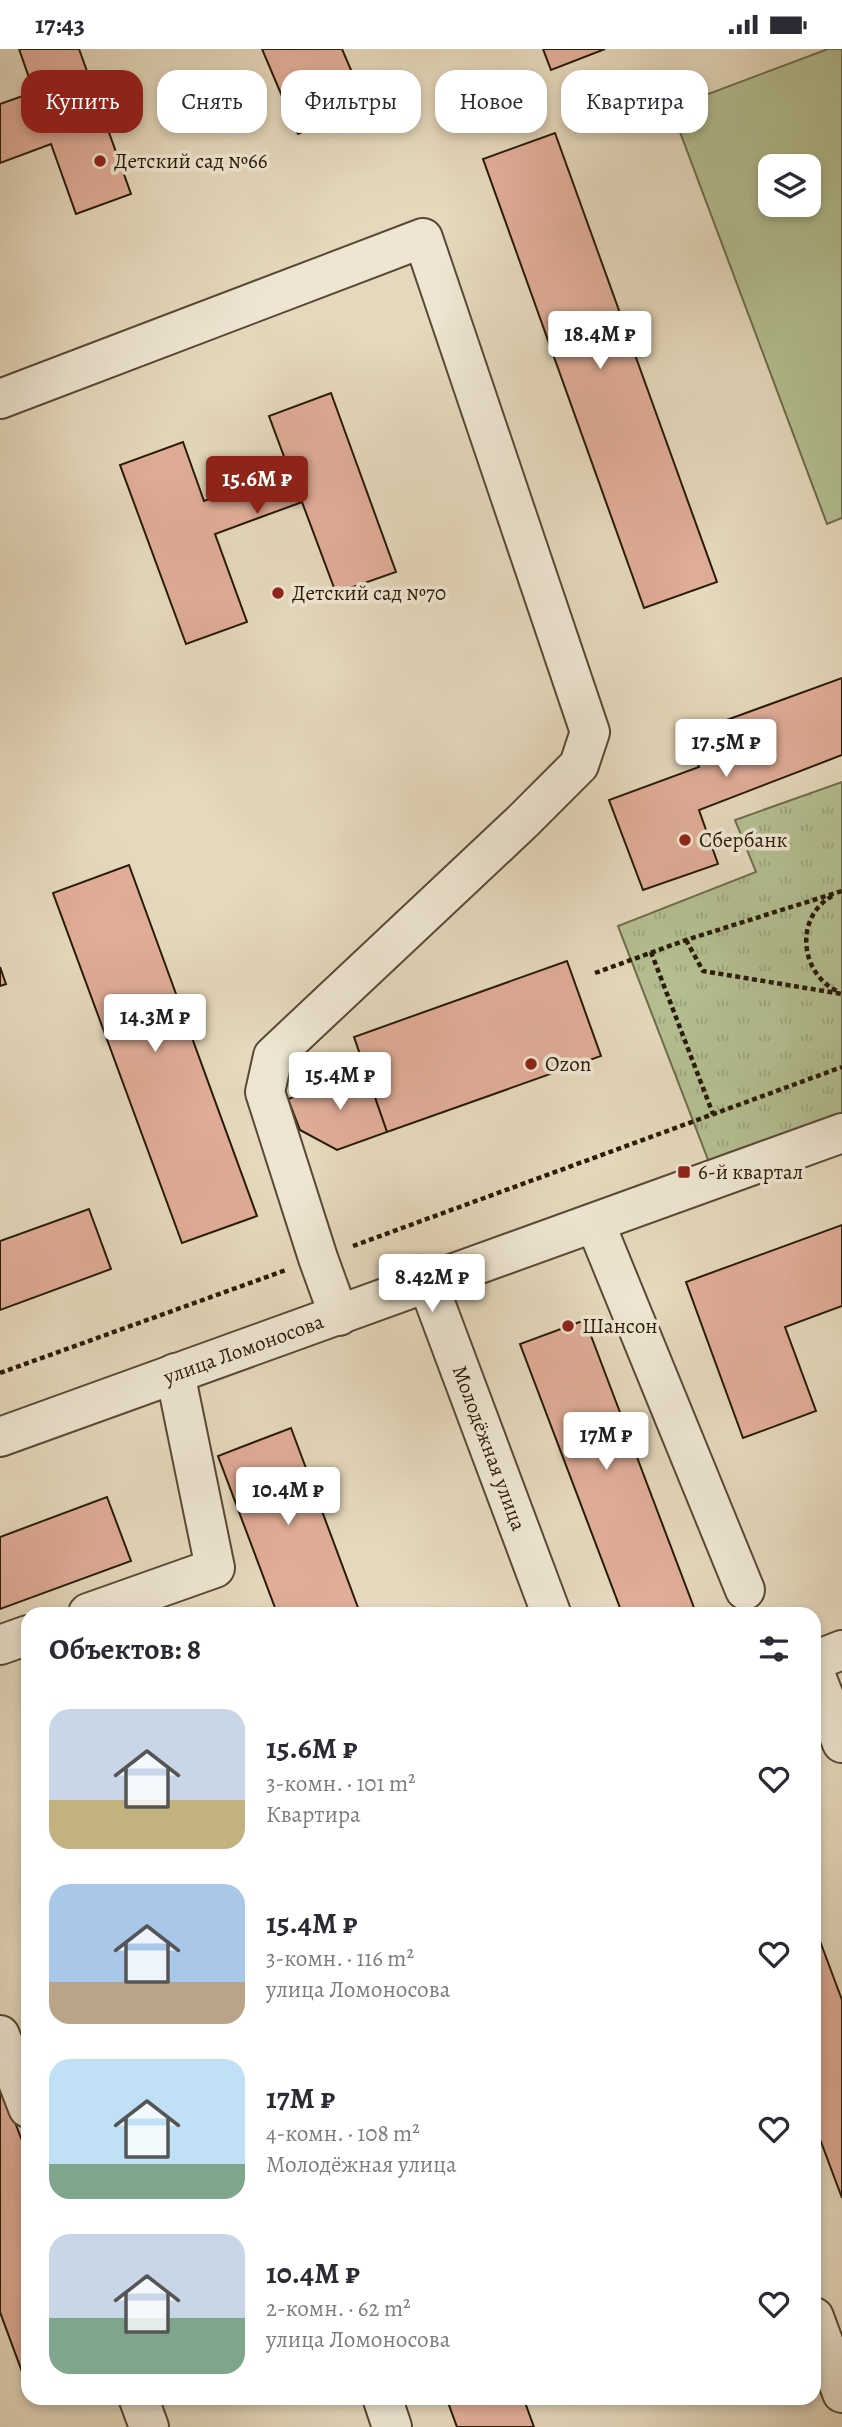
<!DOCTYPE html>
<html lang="ru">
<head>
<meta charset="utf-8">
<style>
	:root { --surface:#fff; --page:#f2f2f3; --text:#2b2b33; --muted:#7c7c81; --accent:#8f2418 }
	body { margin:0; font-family:Alegreya,serif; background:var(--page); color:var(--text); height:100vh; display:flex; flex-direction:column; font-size:26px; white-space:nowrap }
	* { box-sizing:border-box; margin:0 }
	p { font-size:23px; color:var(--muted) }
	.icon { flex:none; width:38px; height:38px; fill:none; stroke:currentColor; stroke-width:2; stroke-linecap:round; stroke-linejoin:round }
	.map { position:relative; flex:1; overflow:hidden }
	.side { position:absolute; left:21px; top:1558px; width:800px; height:798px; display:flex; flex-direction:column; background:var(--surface); border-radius:21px; box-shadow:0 4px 10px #0003 }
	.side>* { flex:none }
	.hud { position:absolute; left:21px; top:21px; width:802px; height:63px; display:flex; gap:14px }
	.tools { position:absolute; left:758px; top:105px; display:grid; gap:14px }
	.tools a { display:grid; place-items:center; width:63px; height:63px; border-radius:14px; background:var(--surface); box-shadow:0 4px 10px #0003; font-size:35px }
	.price { position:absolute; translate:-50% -60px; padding:0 16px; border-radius:7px; background:#fff; color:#222; font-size:23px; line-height:46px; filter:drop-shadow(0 2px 4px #0008) }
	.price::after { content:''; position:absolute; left:50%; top:42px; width:21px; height:16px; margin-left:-10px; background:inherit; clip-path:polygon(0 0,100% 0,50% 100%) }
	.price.selected { background:var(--accent); color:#fff }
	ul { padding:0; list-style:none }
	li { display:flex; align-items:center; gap:21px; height:175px; padding:0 28px }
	li span { display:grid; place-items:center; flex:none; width:196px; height:140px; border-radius:21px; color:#555 }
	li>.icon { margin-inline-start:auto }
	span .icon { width:84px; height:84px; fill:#fffc; stroke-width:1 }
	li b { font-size:30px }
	h2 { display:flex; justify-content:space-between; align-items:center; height:84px; padding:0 28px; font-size:30px }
	.tag { padding:0 24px; border-radius:21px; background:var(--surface); box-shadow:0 4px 10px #0003; font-size:24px; line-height:63px }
	.tag.selected { background:var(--accent); color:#fff }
	.status { display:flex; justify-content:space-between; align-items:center; height:49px; padding:0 35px; background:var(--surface); direction:ltr }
	.status svg { height:19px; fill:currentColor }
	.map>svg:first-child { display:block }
</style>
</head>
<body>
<div class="status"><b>17:43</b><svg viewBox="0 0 49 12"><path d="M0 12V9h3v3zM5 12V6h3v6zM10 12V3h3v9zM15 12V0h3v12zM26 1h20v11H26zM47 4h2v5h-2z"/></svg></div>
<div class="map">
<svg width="842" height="2378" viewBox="0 0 842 2378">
	<defs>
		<pattern id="park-tufts" width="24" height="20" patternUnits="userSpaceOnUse" patternTransform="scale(1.75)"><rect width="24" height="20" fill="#b4bf91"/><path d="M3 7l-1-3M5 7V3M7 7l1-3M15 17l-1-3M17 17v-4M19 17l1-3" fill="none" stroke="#9ba47c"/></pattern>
	</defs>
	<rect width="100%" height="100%" fill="#e5d8bc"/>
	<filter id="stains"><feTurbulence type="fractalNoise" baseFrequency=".00286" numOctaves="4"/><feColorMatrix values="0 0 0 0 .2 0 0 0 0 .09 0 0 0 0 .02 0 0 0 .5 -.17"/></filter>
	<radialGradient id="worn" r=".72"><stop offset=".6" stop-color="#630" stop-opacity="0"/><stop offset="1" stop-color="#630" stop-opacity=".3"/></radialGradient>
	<!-- park -->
	<path fill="url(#park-tufts)" stroke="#6e6d4c" stroke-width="2" d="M 842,733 L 842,1073 L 712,1121 L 618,877 L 756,823 L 735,771 Z"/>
	<!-- pitch -->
	<path fill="#b4bf91" stroke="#6e6d4c" stroke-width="2" fill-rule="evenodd" d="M 828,0 L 842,0 L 842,469 L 827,475 L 671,59 ZM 770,117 L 808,117 L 808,156 L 770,156 Z"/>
	<!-- building -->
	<path fill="#e0ad98" stroke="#291b07" stroke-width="2" d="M 19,0 L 79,0 L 131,145 L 76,165 L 51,95 L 0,114 L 0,55 L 34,43 Z
		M 262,0 L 342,0 L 366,56 L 298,85 Z
		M 543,0 L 605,0 L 551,21 Z
		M 555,84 L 717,533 L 644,559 L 483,110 Z
		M 331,344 L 396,523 L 336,544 L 302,453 L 215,485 L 247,573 L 186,595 L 120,416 L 183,393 L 204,452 L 289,421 L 269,367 Z
		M 842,629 L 842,706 L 699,761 L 718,815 L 643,841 L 609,751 L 699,718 L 688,685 Z
		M 129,816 L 257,1167 L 182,1194 L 53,844 Z
		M 567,912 L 601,1007 L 387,1083 L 354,988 Z
		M 0,918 L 6,935 L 0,937 Z
		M 366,1022 L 387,1083 L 337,1101 L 300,1081 L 288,1050 Z
		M 89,1160 L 111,1220 L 0,1261 L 0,1192 Z
		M 842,1176 L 842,1257 L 785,1278 L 816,1362 L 743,1389 L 686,1233 Z
		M 585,1271 L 696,1564 L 622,1564 L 520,1295 Z
		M 291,1379 L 360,1564 L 277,1564 L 218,1407 Z
		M 107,1448 L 131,1512 L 0,1560 L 0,1488 Z
		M 814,1876 L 842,1951 L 842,2149 L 814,2074 Z
		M 0,2033 L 28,2108 L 28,2327 L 24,2328 L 0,2263 Z
		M 446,2348 L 523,2348 L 534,2378 L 457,2378 Z"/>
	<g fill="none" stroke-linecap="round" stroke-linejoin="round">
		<!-- minor casing -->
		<g stroke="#584a34" stroke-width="42">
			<g id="minor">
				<path d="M 0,350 L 423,189 L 590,683 L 579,716 L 523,772 L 273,1007 L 265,1043 L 318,1209 L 339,1267"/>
				<path d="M 595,1174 L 745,1541"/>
				<path id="s1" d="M 428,1235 L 551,1564"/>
				<path id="s2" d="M 0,1388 L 842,1084"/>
				<path d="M 88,1564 L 215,1519 L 175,1324"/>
				<path d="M 0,1596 L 28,1586"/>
				<path d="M 814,1612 L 842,1601"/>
				<path d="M 814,1622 L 842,1694"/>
				<path d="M 0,1986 L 28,2059"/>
				<path d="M 814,2268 L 842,2344"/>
				<path d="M 138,2348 L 149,2378"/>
				<path d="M 382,2348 L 392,2378"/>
			</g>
		</g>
		<!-- path -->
		<path stroke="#291b07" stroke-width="4.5" stroke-dasharray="5 3.5" stroke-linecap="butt" d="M 832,847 C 794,869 800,924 837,942
			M 686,891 L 703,922 L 842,945
			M 651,903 L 713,1065
			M 595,924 L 686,891 L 842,842
			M 353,1197 L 842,1018
			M 0,1324 L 286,1221"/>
		<!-- minor -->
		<use href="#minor" stroke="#eee6d3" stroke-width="38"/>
	</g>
	<!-- markers -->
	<g fill="#8f2418" stroke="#eee6d3" stroke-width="2.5">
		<circle cx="100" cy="112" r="7"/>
		<circle cx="278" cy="544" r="7"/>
		<circle cx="685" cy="791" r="7"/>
		<circle cx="531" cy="1015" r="7"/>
		<rect x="677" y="1116" width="14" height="14" rx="3.5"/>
		<circle cx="568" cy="1277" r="7"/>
	</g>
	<g text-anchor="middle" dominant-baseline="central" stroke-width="7" stroke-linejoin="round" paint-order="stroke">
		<!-- poi labels -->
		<g font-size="21" fill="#291b07" stroke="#eee6d3" text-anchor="start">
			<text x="114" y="112">Детский сад №66</text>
			<text x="292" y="544">Детский сад №70</text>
			<text x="699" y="791">Сбербанк</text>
			<text x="545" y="1015">Ozon</text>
			<text x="698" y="1123">6-й квартал</text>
			<text x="582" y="1277">Шансон</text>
		</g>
		<!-- street labels -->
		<g font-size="21" fill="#291b07" stroke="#eee6d3">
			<text stroke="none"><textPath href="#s2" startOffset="259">улица Ломоносова</textPath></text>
			<text stroke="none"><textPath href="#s1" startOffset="175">Молодёжная улица</textPath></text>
		</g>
	</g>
	<rect width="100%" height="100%" filter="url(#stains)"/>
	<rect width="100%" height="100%" fill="url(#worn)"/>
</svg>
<div class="tools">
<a><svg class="icon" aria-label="layers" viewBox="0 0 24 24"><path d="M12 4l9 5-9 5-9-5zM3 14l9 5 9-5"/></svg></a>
</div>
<b class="price" style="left:600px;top:322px">18.4M ₽</b>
<b class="price selected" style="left:257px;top:467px">15.6M ₽</b>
<b class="price" style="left:726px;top:730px">17.5M ₽</b>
<b class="price" style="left:155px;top:1005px">14.3M ₽</b>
<b class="price" style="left:340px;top:1063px">15.4M ₽</b>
<b class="price" style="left:432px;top:1265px">8.42M ₽</b>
<b class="price" style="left:606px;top:1423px">17M ₽</b>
<b class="price" style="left:288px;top:1478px">10.4M ₽</b>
<div class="hud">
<a class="tag selected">Купить</a>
<a class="tag">Снять</a>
<a class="tag">Фильтры</a>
<a class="tag">Новое</a>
<a class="tag">Квартира</a>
</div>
<section class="side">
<h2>Объектов: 8<svg class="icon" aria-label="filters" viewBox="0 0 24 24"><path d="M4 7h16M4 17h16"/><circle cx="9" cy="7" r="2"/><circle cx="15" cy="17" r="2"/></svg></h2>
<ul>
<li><span style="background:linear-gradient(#c9d6e8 65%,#c2b280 0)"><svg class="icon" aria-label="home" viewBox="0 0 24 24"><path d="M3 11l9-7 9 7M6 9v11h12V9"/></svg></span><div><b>15.6M ₽</b><p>3-комн. · 101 m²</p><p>Квартира</p></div><svg class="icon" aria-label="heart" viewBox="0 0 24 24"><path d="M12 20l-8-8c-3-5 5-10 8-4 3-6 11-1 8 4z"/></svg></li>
<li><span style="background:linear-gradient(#a9c7e8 70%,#b9a48a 0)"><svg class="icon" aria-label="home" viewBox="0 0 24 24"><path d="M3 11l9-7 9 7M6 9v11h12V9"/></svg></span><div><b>15.4M ₽</b><p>3-комн. · 116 m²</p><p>улица Ломоносова</p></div><svg class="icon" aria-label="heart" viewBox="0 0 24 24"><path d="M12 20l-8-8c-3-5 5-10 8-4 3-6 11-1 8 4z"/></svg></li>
<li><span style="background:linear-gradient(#bfe0f5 75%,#7fa58c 0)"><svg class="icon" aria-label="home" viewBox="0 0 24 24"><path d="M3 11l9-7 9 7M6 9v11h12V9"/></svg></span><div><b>17M ₽</b><p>4-комн. · 108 m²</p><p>Молодёжная улица</p></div><svg class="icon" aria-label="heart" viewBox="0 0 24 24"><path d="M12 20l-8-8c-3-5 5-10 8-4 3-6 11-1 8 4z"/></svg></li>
<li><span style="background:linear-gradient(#c9d6e8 60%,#7fa58c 0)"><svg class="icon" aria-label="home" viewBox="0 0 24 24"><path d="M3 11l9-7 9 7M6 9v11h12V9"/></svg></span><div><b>10.4M ₽</b><p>2-комн. · 62 m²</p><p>улица Ломоносова</p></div><svg class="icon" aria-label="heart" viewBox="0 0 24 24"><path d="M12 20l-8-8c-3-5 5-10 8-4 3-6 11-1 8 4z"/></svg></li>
</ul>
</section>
</div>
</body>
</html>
